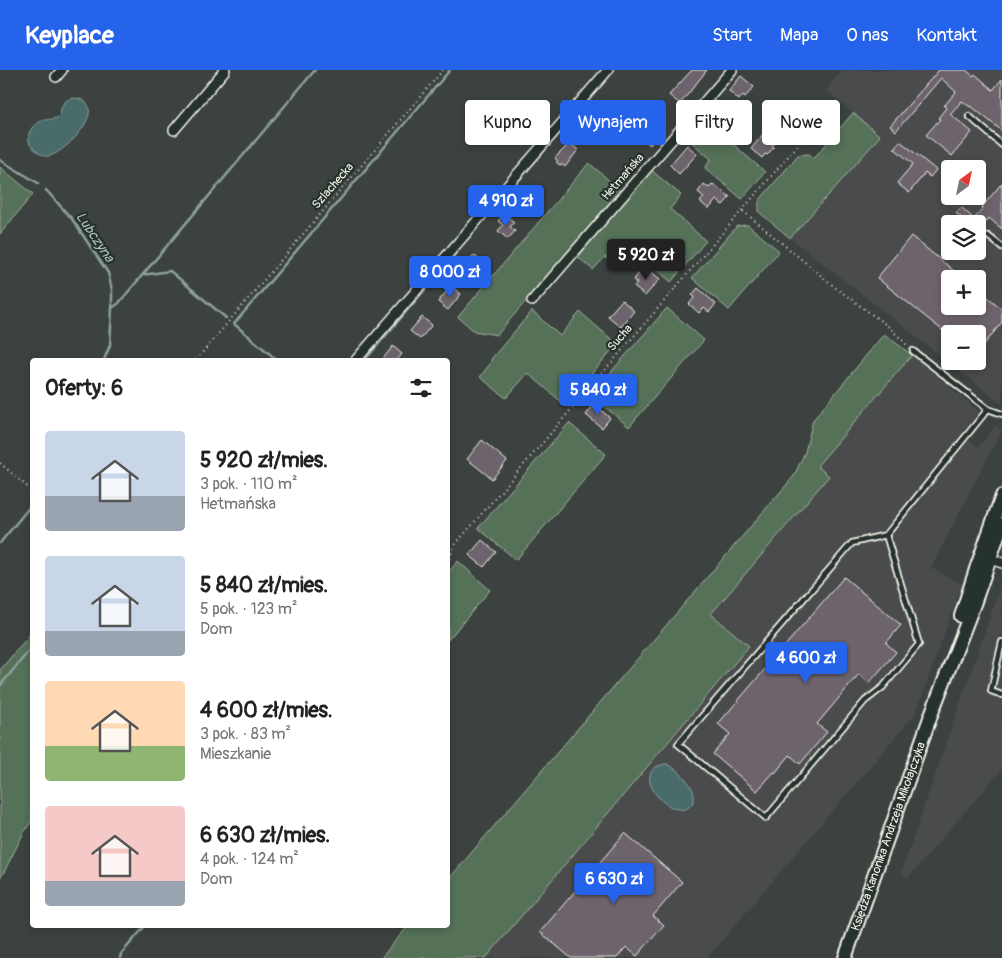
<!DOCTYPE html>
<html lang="pl">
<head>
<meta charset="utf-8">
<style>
	:root { --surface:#fff; --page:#f2f2f2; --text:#222; --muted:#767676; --accent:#2563eb }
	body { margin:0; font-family:Pangolin,sans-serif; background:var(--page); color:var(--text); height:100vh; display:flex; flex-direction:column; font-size:19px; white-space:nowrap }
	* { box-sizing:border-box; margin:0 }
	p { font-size:16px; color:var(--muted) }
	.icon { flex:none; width:28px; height:28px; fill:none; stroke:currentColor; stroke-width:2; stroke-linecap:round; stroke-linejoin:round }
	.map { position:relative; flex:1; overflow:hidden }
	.drawer { position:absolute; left:30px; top:288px; width:420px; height:570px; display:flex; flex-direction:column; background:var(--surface); border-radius:5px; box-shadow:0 2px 8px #0003 }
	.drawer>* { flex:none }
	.top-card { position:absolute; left:465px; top:30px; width:461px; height:45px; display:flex; gap:10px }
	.needle { width:32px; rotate:33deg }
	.fabs { position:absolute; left:941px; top:90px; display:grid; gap:10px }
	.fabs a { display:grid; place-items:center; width:45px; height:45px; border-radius:5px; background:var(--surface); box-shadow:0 2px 8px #0003; font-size:25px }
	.price { position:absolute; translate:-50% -42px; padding:0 11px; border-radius:5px; background:var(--accent); color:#fff; font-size:16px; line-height:32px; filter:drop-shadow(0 1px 2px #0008) }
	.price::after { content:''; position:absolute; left:50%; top:30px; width:15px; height:11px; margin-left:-8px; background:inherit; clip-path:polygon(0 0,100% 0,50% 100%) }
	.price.current { background:#222; color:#fff }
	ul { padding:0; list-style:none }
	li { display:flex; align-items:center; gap:15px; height:125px; padding:0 15px }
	li span { display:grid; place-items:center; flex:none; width:140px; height:100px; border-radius:5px; color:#555 }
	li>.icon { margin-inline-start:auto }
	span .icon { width:60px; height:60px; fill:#fffc; stroke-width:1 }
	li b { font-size:21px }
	h2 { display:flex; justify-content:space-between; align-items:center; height:60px; padding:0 15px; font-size:21px }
	.pill { padding:0 18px; border-radius:5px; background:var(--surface); box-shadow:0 2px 8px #0003; font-size:18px; line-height:45px }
	.pill.current { background:var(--accent); color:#fff }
	header { display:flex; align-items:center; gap:30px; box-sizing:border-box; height:70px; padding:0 25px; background:var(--accent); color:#fff }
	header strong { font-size:24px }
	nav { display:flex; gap:28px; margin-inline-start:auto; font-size:18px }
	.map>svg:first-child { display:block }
</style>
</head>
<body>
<header>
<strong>Keyplace</strong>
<nav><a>Start</a><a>Mapa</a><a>O nas</a><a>Kontakt</a></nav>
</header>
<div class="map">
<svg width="1002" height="888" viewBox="0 0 1002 888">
	<rect width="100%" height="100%" fill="#3b4240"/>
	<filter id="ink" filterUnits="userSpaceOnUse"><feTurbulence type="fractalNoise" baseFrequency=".02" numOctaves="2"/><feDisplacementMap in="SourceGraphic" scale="10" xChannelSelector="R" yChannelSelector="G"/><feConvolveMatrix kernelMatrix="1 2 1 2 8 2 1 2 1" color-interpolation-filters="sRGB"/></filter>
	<g filter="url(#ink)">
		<!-- built -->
		<path fill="#4a4c4d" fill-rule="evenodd" d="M 842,0 L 1002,0 L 1002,334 L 790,168 L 841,111 L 880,66 L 826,20 ZM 950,99 L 978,99 L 978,126 L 950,126 ZM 950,154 L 978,154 L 978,181 L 950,181 ZM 950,209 L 978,209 L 978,236 L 950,236 ZM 950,264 L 978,264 L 978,291 L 950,291 Z
			M 912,285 L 979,342 L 962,363 L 978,377 L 996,355 L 1002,360 L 931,498 L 962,514 L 916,643 L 707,888 L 485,888 L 749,576 L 711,545 L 828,406 L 816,396 Z
			M 1002,517 L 1002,699 L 908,808 L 901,803 L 1000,518 Z"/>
		<!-- green -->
		<path fill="#557159" stroke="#a4b1a0" d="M 713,29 L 742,54 L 728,70 L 765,102 L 742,129 L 705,98 L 711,89 L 682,64 Z
			M 853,43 L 880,66 L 841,111 L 790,168 L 759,142 L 759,131 L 798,85 L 809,84 L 814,88 Z
			M 589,93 L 620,120 L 497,265 L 474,261 L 458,247 Z
			M 0,97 L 33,124 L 0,164 Z
			M 651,100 L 681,125 L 670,139 L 706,171 L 671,212 L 634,179 L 618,198 L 605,187 L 593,200 L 578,187 Z
			M 748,155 L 779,181 L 729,240 L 692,208 L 737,156 Z
			M 667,238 L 704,270 L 629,357 L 591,325 Z
			M 532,241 L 560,266 L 580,242 L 617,274 L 565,335 L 528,303 L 506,328 L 480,307 L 490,294 L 492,288 Z
			M 884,264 L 912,285 L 817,396 L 829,406 L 711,544 L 749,576 L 486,888 L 381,888 L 409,855 L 448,855 L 448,810 L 794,406 L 805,382 L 813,350 Z
			M 569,353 L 606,384 L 516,490 L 478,458 Z
			M 458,491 L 490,520 L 448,570 L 448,503 Z
			M 32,562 L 32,751 L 24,762 L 4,802 L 0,808 L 0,600 Z"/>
		<!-- water -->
		<path fill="#486c6b" stroke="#8da19d" d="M 75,28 C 112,33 68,82 49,86 C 45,87 42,85 39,83 C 29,77 25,68 32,58 C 40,46 54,52 59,46 C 61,44 60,41 61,39 C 63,31 68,29 75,28 Z
			M 667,694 C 672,697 676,699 680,703 C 688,710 701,728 690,736 C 687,739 683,740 679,739 C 657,737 632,697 667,694 Z"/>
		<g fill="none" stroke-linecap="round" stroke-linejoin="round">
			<!-- stream -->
			<path stroke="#8da19d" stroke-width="2.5" d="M 0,90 L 38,113
				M 46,120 L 72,149 L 108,203 L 112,220 L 112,238 L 110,275 L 104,290
				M 142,205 L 170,201 L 226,248
				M 112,238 L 118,234 L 315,0
				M 277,290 L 234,254 L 450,0
				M 365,290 L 457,182
				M 0,473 L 32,434
				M 0,616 L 32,577
				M 120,888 L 121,884 L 146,855"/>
		</g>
		<!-- building -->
		<path fill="#6d646c" stroke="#f4f1e8" d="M 692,0 L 707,0 L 680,34 L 669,25 Z
			M 939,0 L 966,0 L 973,6 L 975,4 L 993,20 L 1002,9 L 1002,61 L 971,36 L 970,37 L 962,31 L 950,44 L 972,62 L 952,86 L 926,65 L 940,49 L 938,48 L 946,38 L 944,36 L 956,22 L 941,8 L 896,61 L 890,56 Z
			M 741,6 L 754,17 L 745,27 L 743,25 L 739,30 L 729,21 Z
			M 591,45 L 593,46 L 594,46 L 605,55 L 602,58 L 606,61 L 598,71 L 580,55 Z
			M 652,49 L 664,58 L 650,75 L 639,65 Z
			M 764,63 L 775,72 L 772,76 L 774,77 L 767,85 L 765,84 L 762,88 L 751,79 Z
			M 900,71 L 936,100 L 930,107 L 925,103 L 909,123 L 897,113 L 913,94 L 894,78 Z
			M 570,73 L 578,80 L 565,97 L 563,95 L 560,95 L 557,93 L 557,90 L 555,88 Z
			M 687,75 L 697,84 L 679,104 L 670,95 Z
			M 1002,113 L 1002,159 L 989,148 L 978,162 L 978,154 L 969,154 L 956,143 L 961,137 L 974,149 L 983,138 L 982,137 Z
			M 704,114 L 709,118 L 713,114 L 730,127 L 723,135 L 716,130 L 709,139 L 700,132 L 704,127 L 698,122 Z
			M 504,144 L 514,152 L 510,157 L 515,161 L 508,169 L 498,161 L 503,155 L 498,151 Z
			M 911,166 L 964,209 L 950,209 L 950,236 L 978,236 L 978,219 L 1002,239 L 1002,252 L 978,282 L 978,264 L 947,264 L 877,208 Z
			M 474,185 L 484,194 L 472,209 L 461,200 Z
			M 645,197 L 660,209 L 645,226 L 634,217 L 637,213 L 633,210 Z
			M 451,216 L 461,224 L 448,240 L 438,232 Z
			M 698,218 L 716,234 L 709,242 L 704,238 L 699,243 L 689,234 L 695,227 L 692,225 Z
			M 622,230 L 634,241 L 621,257 L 608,246 Z
			M 422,247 L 432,255 L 420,269 L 410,261 Z
			M 393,276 L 402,284 L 397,290 L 382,290 Z
			M 594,334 L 610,348 L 602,358 L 586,345 Z
			M 482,370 L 507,391 L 492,409 L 467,389 Z
			M 482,470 L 496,482 L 484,497 L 469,485 Z
			M 844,507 L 901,555 L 886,573 L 896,582 L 869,613 L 859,604 L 817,654 L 827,662 L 800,694 L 790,685 L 775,703 L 774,702 L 757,721 L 713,684 L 730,664 L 718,654 Z
			M 625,763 L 682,812 L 653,846 L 664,855 L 637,886 L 626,877 L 617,888 L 571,888 L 540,862 Z"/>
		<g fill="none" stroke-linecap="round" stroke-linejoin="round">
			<!-- service casing -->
			<g stroke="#f4f1e8" stroke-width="8">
				<path id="service" d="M 969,46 L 1002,75
					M 988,166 L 1002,177
					M 913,281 L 988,339 L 1002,344
					M 886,465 L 852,473 L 678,674 L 766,748 L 865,631 L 883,617 L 919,574 L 886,465 L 988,339
					M 1002,572 L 991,621 L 1002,625"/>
			</g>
			<!-- minor casing -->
			<g stroke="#f4f1e8" stroke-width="12">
				<path id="minor" d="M 56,7 L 62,0
					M 174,60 L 225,0
					M 532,231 L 732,0
					M 356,290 L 608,0
					M 986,487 L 1002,493"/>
			</g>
			<!-- secondary casing -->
			<g stroke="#f4f1e8" stroke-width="16">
				<g id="secondary">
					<path d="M 961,546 L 976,499 L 1002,426"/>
					<path id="s1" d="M 845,888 L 931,645 L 974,534 L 1002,454"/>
				</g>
			</g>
			<!-- path -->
			<path stroke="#f4f1e8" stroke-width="2" stroke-dasharray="1 4" stroke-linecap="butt" d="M 743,141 L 836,218 L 889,257 L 909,277
				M 196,290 L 443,0
				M 0,393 L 32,421
				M 448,493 L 450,489 L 454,476 L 804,68"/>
			<!-- service -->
			<use href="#service" stroke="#26332d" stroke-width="4.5"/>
			<!-- minor -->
			<use href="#minor" stroke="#26332d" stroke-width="9"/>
			<!-- secondary -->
			<use href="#secondary" stroke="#26332d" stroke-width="12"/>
		</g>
	</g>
	<g text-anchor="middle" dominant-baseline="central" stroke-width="4.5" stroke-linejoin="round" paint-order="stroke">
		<!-- street labels -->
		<g font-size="12" fill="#f4f1e8" stroke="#26332d">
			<text transform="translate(623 107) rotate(-49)">Hetmańska</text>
			<text transform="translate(333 116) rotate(-49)">Szlachecka</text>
			<text transform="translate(620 268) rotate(-49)">Sucha</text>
			<text stroke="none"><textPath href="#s1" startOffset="129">Księdza Kanonika Andrzeja Mikołajczyka</textPath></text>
		</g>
		<!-- water labels -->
		<g font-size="14" font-style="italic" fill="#afbcb6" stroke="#26332d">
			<text transform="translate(95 167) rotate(56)">Lubczyna</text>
		</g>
	</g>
</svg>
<div class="fabs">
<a><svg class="needle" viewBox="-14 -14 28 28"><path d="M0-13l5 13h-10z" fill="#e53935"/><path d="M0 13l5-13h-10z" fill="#767676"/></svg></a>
<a><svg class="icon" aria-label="layers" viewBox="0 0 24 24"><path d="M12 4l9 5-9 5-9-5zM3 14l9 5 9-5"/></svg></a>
<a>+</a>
<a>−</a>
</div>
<b class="price" style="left:506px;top:157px">4 910 zł</b>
<b class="price current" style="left:646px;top:211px">5 920 zł</b>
<b class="price" style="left:450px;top:228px">8 000 zł</b>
<b class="price" style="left:598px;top:346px">5 840 zł</b>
<b class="price" style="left:806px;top:614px">4 600 zł</b>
<b class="price" style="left:614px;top:835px">6 630 zł</b>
<div class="top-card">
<a class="pill">Kupno</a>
<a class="pill current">Wynajem</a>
<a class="pill">Filtry</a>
<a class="pill">Nowe</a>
</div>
<section class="drawer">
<h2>Oferty: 6<svg class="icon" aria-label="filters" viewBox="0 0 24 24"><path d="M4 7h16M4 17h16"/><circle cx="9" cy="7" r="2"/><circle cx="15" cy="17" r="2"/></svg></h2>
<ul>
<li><span style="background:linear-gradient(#c9d6e8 65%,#9aa5b1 0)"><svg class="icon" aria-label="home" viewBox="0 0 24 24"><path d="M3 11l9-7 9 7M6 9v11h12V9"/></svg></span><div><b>5 920 zł/mies.</b><p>3 pok. · 110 m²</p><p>Hetmańska</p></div></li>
<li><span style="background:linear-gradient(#c9d6e8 75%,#9aa5b1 0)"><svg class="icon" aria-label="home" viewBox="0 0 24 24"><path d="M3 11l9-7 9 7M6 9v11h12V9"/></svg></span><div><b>5 840 zł/mies.</b><p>5 pok. · 123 m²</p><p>Dom</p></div></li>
<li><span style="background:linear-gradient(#ffd9b3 65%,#8fb573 0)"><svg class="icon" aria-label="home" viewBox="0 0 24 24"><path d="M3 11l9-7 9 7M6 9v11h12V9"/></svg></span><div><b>4 600 zł/mies.</b><p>3 pok. · 83 m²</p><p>Mieszkanie</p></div></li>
<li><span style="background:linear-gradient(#f6c9c9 75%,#9aa5b1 0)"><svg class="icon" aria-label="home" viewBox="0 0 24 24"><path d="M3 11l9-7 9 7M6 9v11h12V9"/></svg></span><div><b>6 630 zł/mies.</b><p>4 pok. · 124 m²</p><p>Dom</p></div></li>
</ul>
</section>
</div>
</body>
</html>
